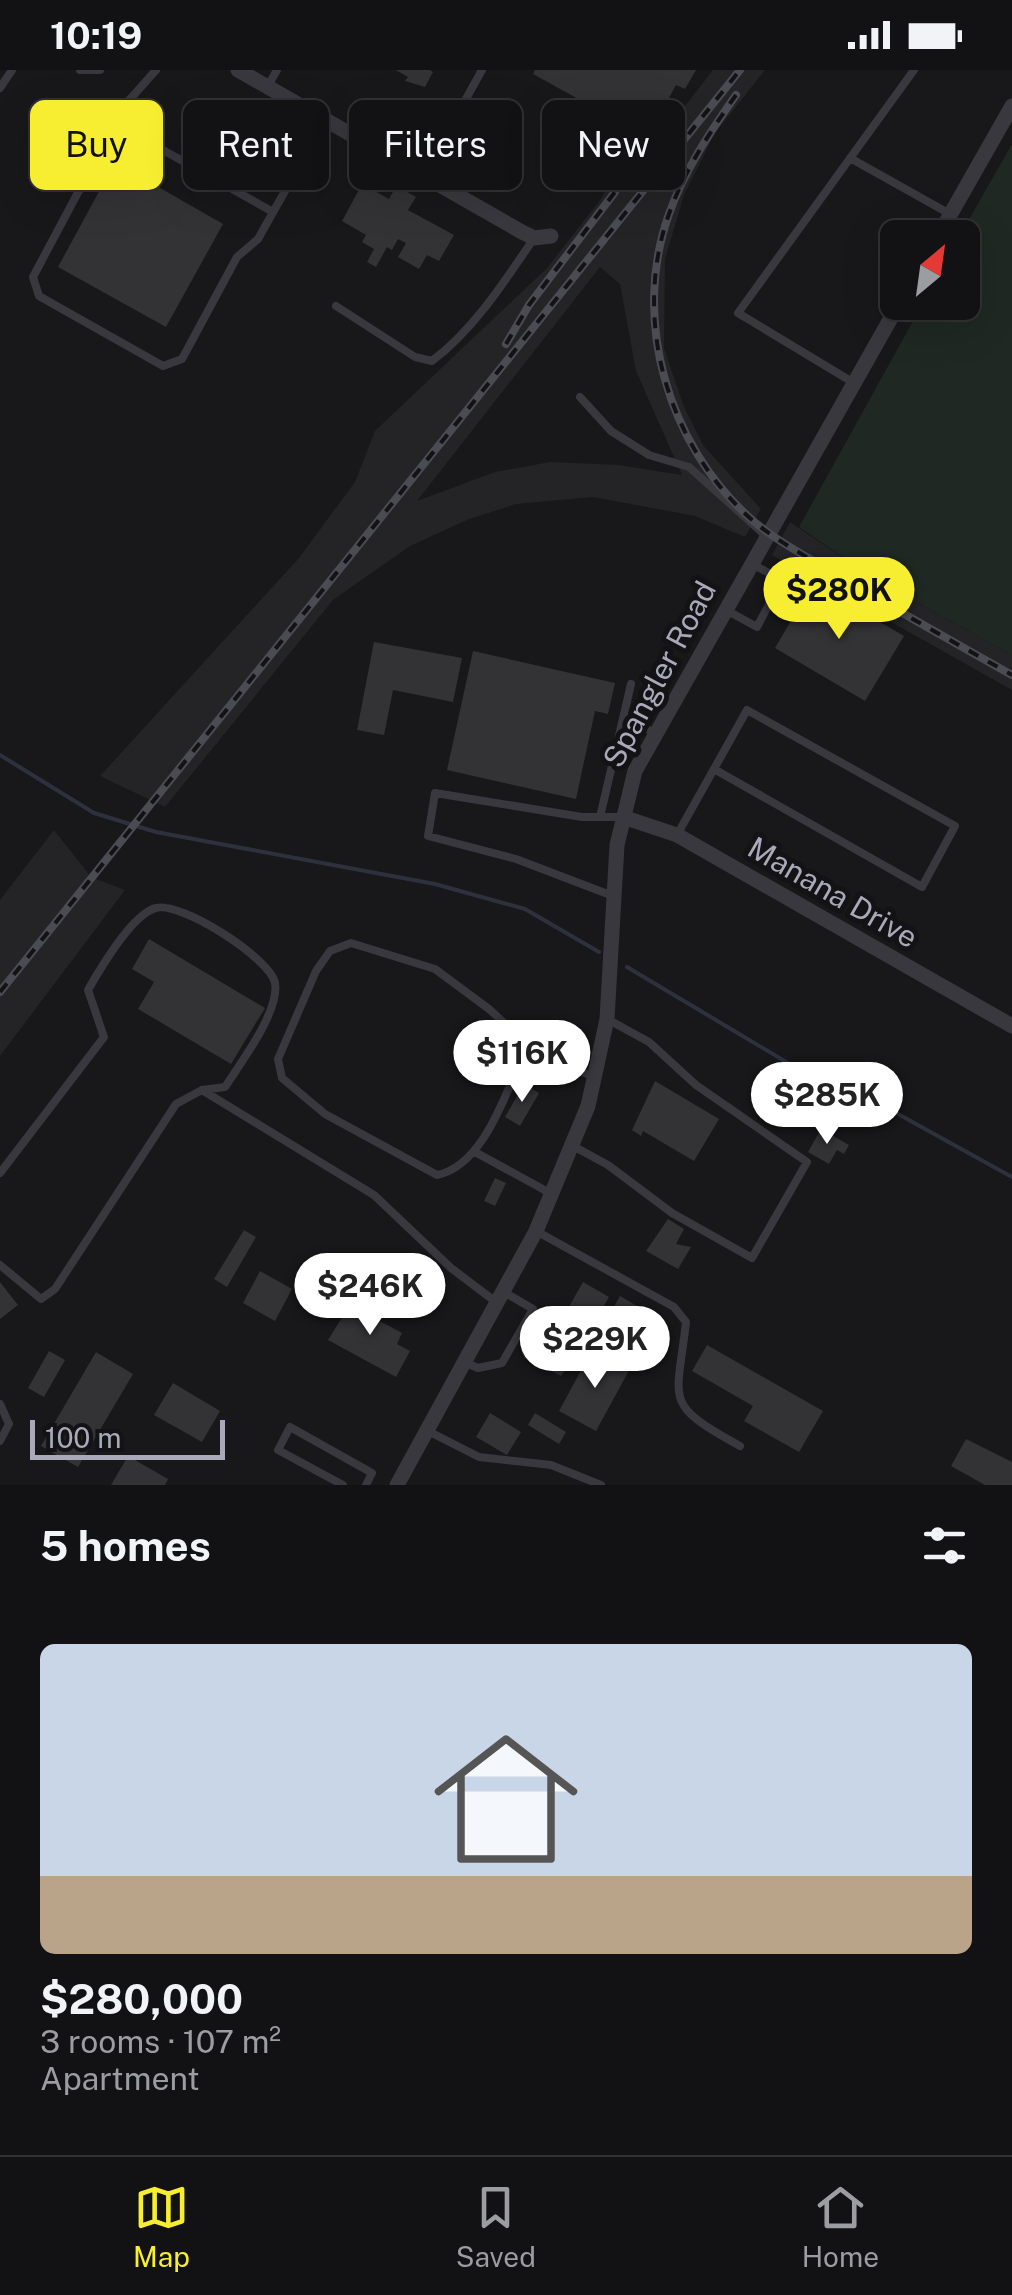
<!DOCTYPE html>
<html lang="en">
<head>
<meta charset="utf-8">
<style>
	:root { --surface:#121113; --page:#1f1f21; --text:#f1f3f6; --muted:#9c9da0; --line:#313133; --accent:#f7ee31 }
	body { margin:0; font-family:"Public Sans",sans-serif; background:var(--page); color:var(--text); height:100vh; display:flex; flex-direction:column; font-size:38px; white-space:nowrap }
	* { box-sizing:border-box; margin:0 }
	p { font-size:32px; color:var(--muted) }
	.icon { flex:none; width:55px; height:55px; fill:none; stroke:currentColor; stroke-width:2; stroke-linecap:round; stroke-linejoin:round }
	.map { position:relative; height:1415px; overflow:hidden }
	.sheet { display:flex; flex-direction:column; background:var(--surface); flex:1 }
	.sheet>* { flex:none }
	.hud { position:absolute; left:30px; top:30px; width:952px; height:90px; display:flex; gap:20px }
	.needle { width:65px; rotate:29deg }
	.fabs { position:absolute; left:880px; top:150px; display:grid; gap:20px }
	.fabs a { display:grid; place-items:center; width:100px; height:100px; border-radius:15px; background:var(--surface); box-shadow:0 10px 40px #0002,0 0 0 2px var(--line); font-size:50px }
	.scale { position:absolute; left:30px; bottom:25px; width:195px; box-sizing:border-box; padding-left:10px; border:5px solid #a9a9ba; border-top:0; font-size:28px; line-height:35px; white-space:nowrap; color:#a9a9ba; -webkit-text-stroke:8px #131214; paint-order:stroke }
	.price { position:absolute; translate:-50% -85px; padding:0 22px; border-radius:35px; background:#fff; color:#222; font-size:32px; line-height:65px; filter:drop-shadow(0 2px 5px #0008) }
	.price::after { content:''; position:absolute; left:50%; top:60px; width:30px; height:22px; margin-left:-15px; background:inherit; clip-path:polygon(0 0,100% 0,50% 100%) }
	.price.current { background:var(--accent); color:#111 }
	ul { padding:0; list-style:none }
	li { display:grid; align-content:center; gap:20px; height:530px; padding:0 40px }
	li+li { border-top:2px solid var(--line) }
	li span { display:grid; place-items:center; height:310px; border-radius:15px; color:#555 }
	li>.icon { margin-inline-start:auto }
	span .icon { width:180px; height:180px; fill:#fffc; stroke-width:1 }
	li b { font-size:42px }
	h2 { display:flex; justify-content:space-between; align-items:center; height:120px; padding:0 40px; font-size:42px }
	.tag { padding:0 35px; border-radius:15px; background:var(--surface); box-shadow:0 10px 40px #0002,0 0 0 2px var(--line); font-size:35px; line-height:90px }
	.tag.current { background:var(--accent); color:#111 }
	.status { display:flex; justify-content:space-between; align-items:center; height:70px; padding:0 50px; background:var(--surface); direction:ltr }
	.status svg { height:28px; fill:currentColor }
	.tab-bar { display:flex; justify-content:space-around; align-items:center; height:140px; border-top:2px solid var(--line); background:var(--surface); font-size:28px; color:var(--muted) }
	.tab-bar a { display:grid; justify-items:center; gap:5px }
	.tab-bar .current { color:var(--accent) }
	.map>svg:first-child { display:block }
</style>
</head>
<body>
<div class="status"><b>10:19</b><svg viewBox="0 0 49 12"><path d="M0 12V9h3v3zM5 12V6h3v6zM10 12V3h3v9zM15 12V0h3v12zM26 1h20v11H26zM47 4h2v5h-2z"/></svg></div>
<div class="map">
<svg width="1012" height="1415" viewBox="0 0 1012 1415">
	<rect width="100%" height="100%" fill="#181719"/>
	<!-- built -->
	<path fill="#242326" fill-rule="evenodd" d="M 713,0 L 765,0 L 715,63 L 684,125 L 665,189 L 664,278 L 684,337 L 703,375 L 761,439 L 745,467 L 695,446 L 593,427 L 516,434 L 467,450 L 410,476 L 333,530 L 165,737 L 100,706 L 299,488 L 355,412 L 375,361 L 547,198 L 601,129 L 632,61 L 656,73 ZM 600,197 L 620,214 L 636,301 L 682,405 L 619,395 L 550,392 L 495,402 L 417,431 Z
		M 790,452 L 878,511 L 1012,585 L 1012,620 L 772,485 Z
		M 54,760 L 91,807 L 125,820 L 0,986 L 0,830 Z"/>
	<!-- green -->
	<path fill="#1f2822" d="M 1012,74 L 1012,585 L 878,511 L 799,457 L 923,233 L 962,232 L 959,167 Z"/>
	<g fill="none" stroke-linecap="round" stroke-linejoin="round">
		<!-- stream -->
		<path stroke="#2d313e" stroke-width="4" d="M 0,685 L 94,743 L 156,762 L 435,814 L 525,839 L 599,882
			M 627,897 L 798,999 L 898,1044 L 1012,1107"/>
	</g>
	<!-- building -->
	<path fill="#333235" d="M 396,0 L 430,0 L 433,2 L 425,17 L 405,11 L 408,7 Z
		M 535,0 L 696,0 L 685,19 L 676,15 L 647,68 L 589,40 L 591,36 L 533,4 Z
		M 115,92 L 223,154 L 166,257 L 58,197 Z
		M 362,114 L 389,129 L 396,116 L 416,127 L 408,140 L 454,165 L 439,191 L 427,185 L 419,199 L 398,187 L 406,173 L 398,169 L 392,180 L 387,177 L 376,197 L 367,192 L 374,179 L 362,172 L 366,165 L 342,151 Z
		M 813,513 L 904,566 L 865,631 L 775,578 Z
		M 374,572 L 462,588 L 453,632 L 393,620 L 384,665 L 357,660 Z
		M 473,581 L 615,613 L 608,644 L 595,641 L 576,729 L 447,700 Z
		M 149,869 L 265,938 L 231,994 L 138,939 L 154,912 L 132,899 Z
		M 655,1011 L 719,1049 L 694,1091 L 643,1061 L 641,1066 L 632,1060 Z
		M 524,1014 L 539,1023 L 520,1056 L 505,1047 Z
		M 821,1059 L 849,1075 L 844,1084 L 837,1080 L 829,1094 L 808,1082 Z
		M 495,1108 L 506,1113 L 495,1136 L 484,1131 Z
		M 668,1149 L 684,1159 L 676,1174 L 691,1177 L 678,1199 L 646,1181 Z
		M 244,1160 L 256,1167 L 227,1217 L 214,1209 Z
		M 395,1192 L 430,1210 L 424,1223 L 389,1204 Z
		M 260,1201 L 292,1219 L 275,1251 L 243,1233 Z
		M 0,1212 L 18,1235 L 0,1249 Z
		M 583,1212 L 609,1227 L 574,1289 L 561,1306 L 524,1288 L 521,1280 L 533,1265 L 542,1270 L 548,1259 L 554,1263 Z
		M 620,1226 L 656,1247 L 635,1282 L 623,1275 L 635,1253 L 612,1240 Z
		M 354,1228 L 380,1242 L 376,1249 L 402,1263 L 397,1274 L 410,1281 L 396,1307 L 328,1270 Z
		M 707,1275 L 823,1341 L 799,1382 L 744,1351 L 753,1336 L 692,1301 Z
		M 49,1281 L 65,1290 L 44,1327 L 28,1318 Z
		M 96,1282 L 133,1304 L 78,1397 L 41,1376 Z
		M 591,1282 L 617,1296 L 621,1289 L 632,1295 L 596,1361 L 559,1341 Z
		M 173,1313 L 220,1341 L 202,1372 L 154,1345 Z
		M 490,1343 L 521,1362 L 507,1385 L 476,1367 Z
		M 535,1343 L 566,1362 L 559,1374 L 528,1355 Z
		M 966,1369 L 1012,1392 L 1012,1415 L 985,1415 L 951,1396 Z
		M 128,1386 L 168,1409 L 165,1415 L 111,1415 Z"/>
	<g fill="none" stroke-linecap="round" stroke-linejoin="round">
		<!-- lane -->
		<path stroke="#39383e" stroke-width="8" d="M 80,0 L 100,0
			M 156,0 L 124,36 L 33,207 L 39,226 L 163,296 L 182,289 L 237,187 L 258,169 L 325,50
			M 268,16 L 277,0
			M 0,18 L 12,0
			M 115,53 L 273,142
			M 850,88 L 950,144
			M 423,106 L 482,0
			M 336,236 L 415,287 L 432,291 C 474,259 505,211 534,168
			M 854,313 L 738,243 L 914,0
			M 580,327 L 611,361 L 649,385 L 689,397 L 766,466
			M 726,540 L 757,557 L 782,510 L 754,495
			M 624,649 L 653,662
			M 600,747 L 631,614
			M 677,765 L 747,640 L 955,756 L 922,817 L 714,699
			M 613,826 L 516,789 L 428,766 L 435,723 L 582,747 L 623,747
			M 528,975 C 507,1017 486,1095 437,1105 L 325,1044 L 282,1008 L 278,989 L 316,901 L 330,881 L 351,873 L 435,899 L 489,939 L 528,975 L 595,1008
			M 202,1020 L 374,1125 L 451,1198 L 496,1232
			M 573,1076 L 608,1095 L 672,1143 L 752,1188 L 807,1092 L 696,1015 L 649,972 L 607,949
			M 475,1082 L 550,1123
			M 0,1103 L 104,967 L 88,920 C 100,899 132,844 156,838 C 181,831 270,888 275,913 C 280,941 240,994 225,1017 L 202,1020 L 176,1034 L 55,1219 L 41,1229 L 0,1195
			M 536,1161 L 674,1237 L 686,1252 C 677,1333 662,1333 740,1376
			M 466,1293 L 478,1298 L 502,1293 L 533,1239 L 502,1221
			M 0,1334 L 9,1354 L 0,1371
			M 426,1360 L 479,1387 L 551,1395 L 601,1415
			M 343,1415 L 278,1380 L 290,1357 L 372,1403 L 366,1415"/>
		<!-- street -->
		<path stroke="#39383e" stroke-width="15" d="M 238,0 L 522,162 L 534,168 L 551,166
			M 937,168 L 1012,36
			M 623,747 L 677,765 L 1012,956
			M 397,1415 L 536,1161 L 588,1036 L 607,949 L 617,775 L 635,701 L 900,232"/>
		<!-- rail casing -->
		<g stroke="#4b4b54" stroke-width="8">
			<path id="rail" d="M 736,25 C 710,62 684,101 669,144 C 631,250 668,375 751,449 C 776,471 806,486 834,503 C 892,538 952,571 1012,605
				M 506,274 L 529,235 L 615,122 L 640,65
				M 0,922 L 740,0"/>
		</g>
		<!-- rail -->
		<use href="#rail" stroke="#131214" stroke-width="4" stroke-dasharray="11" stroke-linecap="butt"/>
	</g>
	<g text-anchor="middle" dominant-baseline="central" stroke-width="10" stroke-linejoin="round" paint-order="stroke">
		<!-- street labels -->
		<g font-size="30" fill="#a9a9ba" stroke="#131214">
			<text transform="translate(659 604) rotate(-62)">Spangler Road</text>
			<text transform="translate(833 822) rotate(30)">Manana Drive</text>
		</g>
	</g>
</svg>
<div class="fabs">
<a><svg class="needle" viewBox="-14 -14 28 28"><path d="M0-13l5 13h-10z" fill="#e53935"/><path d="M0 13l5-13h-10z" fill="#9c9da0"/></svg></a>
</div>
<div class="scale">100 m</div>
<b class="price current" style="left:839px;top:572px">$280K</b>
<b class="price" style="left:522px;top:1035px">$116K</b>
<b class="price" style="left:827px;top:1077px">$285K</b>
<b class="price" style="left:370px;top:1268px">$246K</b>
<b class="price" style="left:595px;top:1321px">$229K</b>
<div class="hud">
<a class="tag current">Buy</a>
<a class="tag">Rent</a>
<a class="tag">Filters</a>
<a class="tag">New</a>
</div>
</div>
<section class="sheet">
<h2>5 homes<svg class="icon" aria-label="filters" viewBox="0 0 24 24"><path d="M4 7h16M4 17h16"/><circle cx="9" cy="7" r="2"/><circle cx="15" cy="17" r="2"/></svg></h2>
<ul>
<li><span style="background:linear-gradient(#c9d6e8 75%,#b9a48a 0)"><svg class="icon" aria-label="home" viewBox="0 0 24 24"><path d="M3 11l9-7 9 7M6 9v11h12V9"/></svg></span><div><b>$280,000</b><p>3 rooms · 107 m²</p><p>Apartment</p></div></li>
</ul>
</section>
<nav class="tab-bar">
<a class="current"><svg class="icon" aria-label="map" viewBox="0 0 24 24"><path d="M3 6l6-2 6 2 6-2v14l-6 2-6-2-6 2zM9 4v14M15 6v14"/></svg>Map</a>
<a><svg class="icon" aria-label="saved" viewBox="0 0 24 24"><path d="M7 4h10v16l-5-4-5 4z"/></svg>Saved</a>
<a><svg class="icon" aria-label="home" viewBox="0 0 24 24"><path d="M3 11l9-7 9 7M6 9v11h12V9"/></svg>Home</a>
</nav>
</body>
</html>
